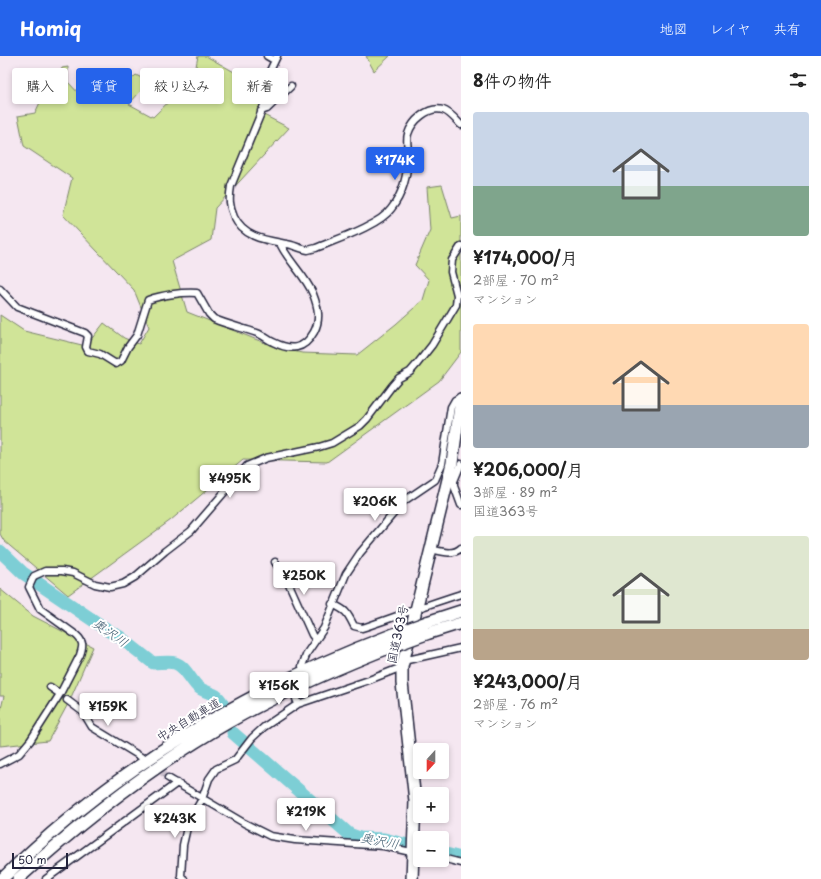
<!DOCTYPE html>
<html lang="ja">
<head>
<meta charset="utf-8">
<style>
	:root { --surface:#fff; --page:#f6f6f6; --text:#222; --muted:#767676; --accent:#2563eb }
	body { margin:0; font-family:"Playpen Sans","Klee One",sans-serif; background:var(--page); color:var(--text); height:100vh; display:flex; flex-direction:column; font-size:15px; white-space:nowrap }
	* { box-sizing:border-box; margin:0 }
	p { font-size:13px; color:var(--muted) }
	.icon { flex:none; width:22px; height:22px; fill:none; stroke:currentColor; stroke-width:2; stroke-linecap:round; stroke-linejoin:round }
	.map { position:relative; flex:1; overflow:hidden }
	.details { display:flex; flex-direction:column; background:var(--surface); width:360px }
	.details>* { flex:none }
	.guide { position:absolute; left:12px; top:12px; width:380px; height:36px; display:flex; gap:8px }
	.needle { width:26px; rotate:201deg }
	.tools { position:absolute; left:413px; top:687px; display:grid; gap:8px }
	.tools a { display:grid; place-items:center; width:36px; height:36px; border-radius:4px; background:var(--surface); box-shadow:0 2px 6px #0003; font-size:20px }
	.scale { position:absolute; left:12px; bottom:10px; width:56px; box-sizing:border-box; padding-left:4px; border:2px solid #22223b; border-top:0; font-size:11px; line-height:14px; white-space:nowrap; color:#22223b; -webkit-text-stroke:3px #fff; paint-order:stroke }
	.price { position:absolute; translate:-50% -34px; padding:0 9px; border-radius:4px; background:#fff; color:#222; font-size:13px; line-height:26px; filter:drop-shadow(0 1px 2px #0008) }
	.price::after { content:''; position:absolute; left:50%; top:24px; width:12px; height:9px; margin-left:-6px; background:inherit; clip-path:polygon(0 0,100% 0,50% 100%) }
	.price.current { background:var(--accent); color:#fff }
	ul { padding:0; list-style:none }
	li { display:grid; align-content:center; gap:8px; height:212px; padding:0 12px }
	li span { display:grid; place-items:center; height:124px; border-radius:4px; color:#555 }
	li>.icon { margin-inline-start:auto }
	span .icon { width:72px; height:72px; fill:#fffc; stroke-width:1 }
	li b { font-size:17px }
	h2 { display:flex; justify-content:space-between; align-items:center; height:48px; padding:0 12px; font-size:17px }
	.pill { padding:0 14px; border-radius:4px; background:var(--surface); box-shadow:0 2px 6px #0003; font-size:14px; line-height:36px }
	.pill.current { background:var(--accent); color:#fff }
	header { display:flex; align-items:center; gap:24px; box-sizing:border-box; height:56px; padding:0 20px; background:var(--accent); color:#fff }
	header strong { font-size:19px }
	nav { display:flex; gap:22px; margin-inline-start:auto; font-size:14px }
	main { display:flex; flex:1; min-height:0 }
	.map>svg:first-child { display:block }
</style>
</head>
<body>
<header>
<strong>Homiq</strong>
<nav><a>地図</a><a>レイヤ</a><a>共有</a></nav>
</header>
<main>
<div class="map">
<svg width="461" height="823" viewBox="0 0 461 823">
	<rect width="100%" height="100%" fill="#f5e7f1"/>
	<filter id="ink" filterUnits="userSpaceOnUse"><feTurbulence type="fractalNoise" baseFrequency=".025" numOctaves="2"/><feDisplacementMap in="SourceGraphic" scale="8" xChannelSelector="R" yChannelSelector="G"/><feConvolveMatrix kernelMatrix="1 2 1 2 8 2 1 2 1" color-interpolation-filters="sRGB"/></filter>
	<g filter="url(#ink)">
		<!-- green -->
		<path fill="#d0e498" stroke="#79836a" d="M 198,0 L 206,0 L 259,30 L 260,57 L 289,72 L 215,152 L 211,184 L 172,205 L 187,256 L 275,291 L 302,297 L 357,299 L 396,268 L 423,244 L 429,224 L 415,209 L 430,174 L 427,131 L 442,129 L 452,162 L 461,160 L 461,296 L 439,325 L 327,406 L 243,404 L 171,464 L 68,539 L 4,485 L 0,478 L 0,259 L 24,275 L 86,290 L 104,267 L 124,282 L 139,288 L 149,271 L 134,234 L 63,159 L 72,122 L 24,90 L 18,60 L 35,57 L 45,36 L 55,30 L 62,12 L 68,11 L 68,26 L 81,40 L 117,36 L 136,19 L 149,26 L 129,48 L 153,61 L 194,21 Z
			M 366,0 L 390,0 L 374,15 Z
			M 0,533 L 33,560 L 93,591 L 69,646 L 48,685 L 0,690 L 0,657 L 4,640 L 0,640 Z"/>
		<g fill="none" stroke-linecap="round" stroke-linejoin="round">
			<!-- river -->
			<path stroke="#7dced5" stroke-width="13" d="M 0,495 L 23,517 L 109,575 L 120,581 L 153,607 C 160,607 169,605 175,607 C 185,610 190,623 197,630 C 206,639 215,634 222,647
				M 233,677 L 349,778 L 360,782 L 384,783 L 420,792
				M 442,797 L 461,802"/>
			<!-- street-tunnel -->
			<path stroke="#cbc0cd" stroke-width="6" stroke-dasharray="6 3" stroke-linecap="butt" d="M 155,711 L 168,722"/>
			<!-- street casing -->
			<g stroke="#22223b" stroke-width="9">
				<path id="street" d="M 267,0 L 274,4
					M 277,0 L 269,17 L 266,43 L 263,52 L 231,130 C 229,142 229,150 234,161 C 244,182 266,184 287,188 C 294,189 300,193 308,194 L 316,192 C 335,184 380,169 391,153 C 404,137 408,116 408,96 C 408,90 406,84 408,78 C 412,65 428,50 443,54 C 450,56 456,64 461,69
					M 261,55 L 267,53 L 291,30
					M 0,233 L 17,251 L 85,277 L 88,280 L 86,291 L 88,295 L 100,298 L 116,308 L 121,305 L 128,291 L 137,279 L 148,244 C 162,239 182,236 197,237 L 209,258 L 214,263 C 228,269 243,272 257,277 C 263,279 268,284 273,286 C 291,295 304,294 314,276 C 321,263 318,251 313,238 C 305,219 287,204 280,187
					M 448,423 L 454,425 L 454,430 L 461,449
					M 454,425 L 461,408
					M 430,493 C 440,495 453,500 461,492
					M 275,506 L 289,528 L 312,579 L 316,584
					M 332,548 C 346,554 347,556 354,570 L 362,572 C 396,561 428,548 461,538
					M 403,605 L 461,592
					M 302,610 L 307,597 L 324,572 L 346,518 L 360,497 L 404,445 L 435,424 L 442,408 L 451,351 L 455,344 L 461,341
					M 50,631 L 60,638
					M 297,638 L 296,643 L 298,648
					M 67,644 L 83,656 L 92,671 L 146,704
					M 0,708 L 19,698 L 30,685 L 60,638 L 80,599 C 83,590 84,586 76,579 L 40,553 L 29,531 L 34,520 L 45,515 L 62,515 L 73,517 L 95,528 L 110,531 L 123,528 L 135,521 L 165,495 L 191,475 L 247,410 L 266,402 L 319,391 L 332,387 L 360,370 L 367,363 L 392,330 L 399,322 L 410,316 L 417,308 L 432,289 L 456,249 L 457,239 L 451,216 L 452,204 L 461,190
					M 168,722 L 244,767 L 270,780 L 295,784 L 384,790 L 420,798
					M 442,802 L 461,807
					M 46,823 L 177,727
					M 184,823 L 181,820 L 183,789 L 188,767 L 202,743 L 209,723 L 216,713 L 235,704 L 252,682 L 264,671 L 298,648 L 369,624 L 402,611"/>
			</g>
			<!-- highway casing -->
			<g stroke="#22223b" stroke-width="14">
				<path id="highway" d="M 427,566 L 461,555
					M 429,577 L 461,567
					M 2,823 C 113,713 249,632 394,578
					M 18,823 C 83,764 152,710 229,666 C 282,636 339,611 396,589
					M 412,823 L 415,745 L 402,627 L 402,611 L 452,407 L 461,343"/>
			</g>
			<!-- street -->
			<use href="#street" stroke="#fff" stroke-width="6"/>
			<!-- highway -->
			<use href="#highway" stroke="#fff" stroke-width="11"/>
			<!-- highway-bridge casing -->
			<g stroke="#22223b" stroke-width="14" stroke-linecap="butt">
				<path id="highway-bridge" d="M 394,578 L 427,566
					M 396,589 L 429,577"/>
			</g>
			<!-- highway-bridge -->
			<use href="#highway-bridge" stroke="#fff" stroke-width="11"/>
		</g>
	</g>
	<g text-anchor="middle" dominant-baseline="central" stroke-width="4" stroke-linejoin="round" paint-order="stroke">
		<!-- street labels -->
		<g font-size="12" fill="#22223b" stroke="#fff">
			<text transform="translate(397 578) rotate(-78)">国道363号</text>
			<text transform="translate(188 663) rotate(-31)">中央自動車道</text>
		</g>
		<!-- water labels -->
		<g font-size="13" font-style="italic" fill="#425e71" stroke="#fff">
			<text transform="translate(111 576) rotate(35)">奥沢川</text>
			<text transform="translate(380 784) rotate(11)">奥沢川</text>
		</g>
	</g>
</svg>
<div class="tools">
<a><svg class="needle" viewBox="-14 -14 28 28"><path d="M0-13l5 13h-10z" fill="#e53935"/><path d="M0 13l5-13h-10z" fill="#767676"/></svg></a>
<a>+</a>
<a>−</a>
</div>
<div class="scale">50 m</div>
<b class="price current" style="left:395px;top:125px">¥174K</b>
<b class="price" style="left:230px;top:443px">¥495K</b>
<b class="price" style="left:375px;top:466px">¥206K</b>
<b class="price" style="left:304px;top:540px">¥250K</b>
<b class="price" style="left:279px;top:650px">¥156K</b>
<b class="price" style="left:108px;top:671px">¥159K</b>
<b class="price" style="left:306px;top:776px">¥219K</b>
<b class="price" style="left:175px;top:783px">¥243K</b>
<div class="guide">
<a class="pill">購入</a>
<a class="pill current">賃貸</a>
<a class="pill">絞り込み</a>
<a class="pill">新着</a>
</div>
</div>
<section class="details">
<h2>8件の物件<svg class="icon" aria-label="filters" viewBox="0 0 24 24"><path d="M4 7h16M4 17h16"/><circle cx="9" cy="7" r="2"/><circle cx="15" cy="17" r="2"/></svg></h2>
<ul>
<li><span style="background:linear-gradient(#c9d6e8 60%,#7fa58c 0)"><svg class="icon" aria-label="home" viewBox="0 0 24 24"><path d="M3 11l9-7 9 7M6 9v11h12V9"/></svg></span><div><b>¥174,000/月</b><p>2部屋 · 70 m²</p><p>マンション</p></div></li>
<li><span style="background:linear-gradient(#ffd9b3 65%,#9aa5b1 0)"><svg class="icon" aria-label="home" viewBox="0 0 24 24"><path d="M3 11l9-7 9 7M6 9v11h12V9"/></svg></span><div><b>¥206,000/月</b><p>3部屋 · 89 m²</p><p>国道363号</p></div></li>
<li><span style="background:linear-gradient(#dfe7d0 75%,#b9a48a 0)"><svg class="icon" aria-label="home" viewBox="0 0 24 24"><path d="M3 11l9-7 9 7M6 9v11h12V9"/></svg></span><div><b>¥243,000/月</b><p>2部屋 · 76 m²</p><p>マンション</p></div></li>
</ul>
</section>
</main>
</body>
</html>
